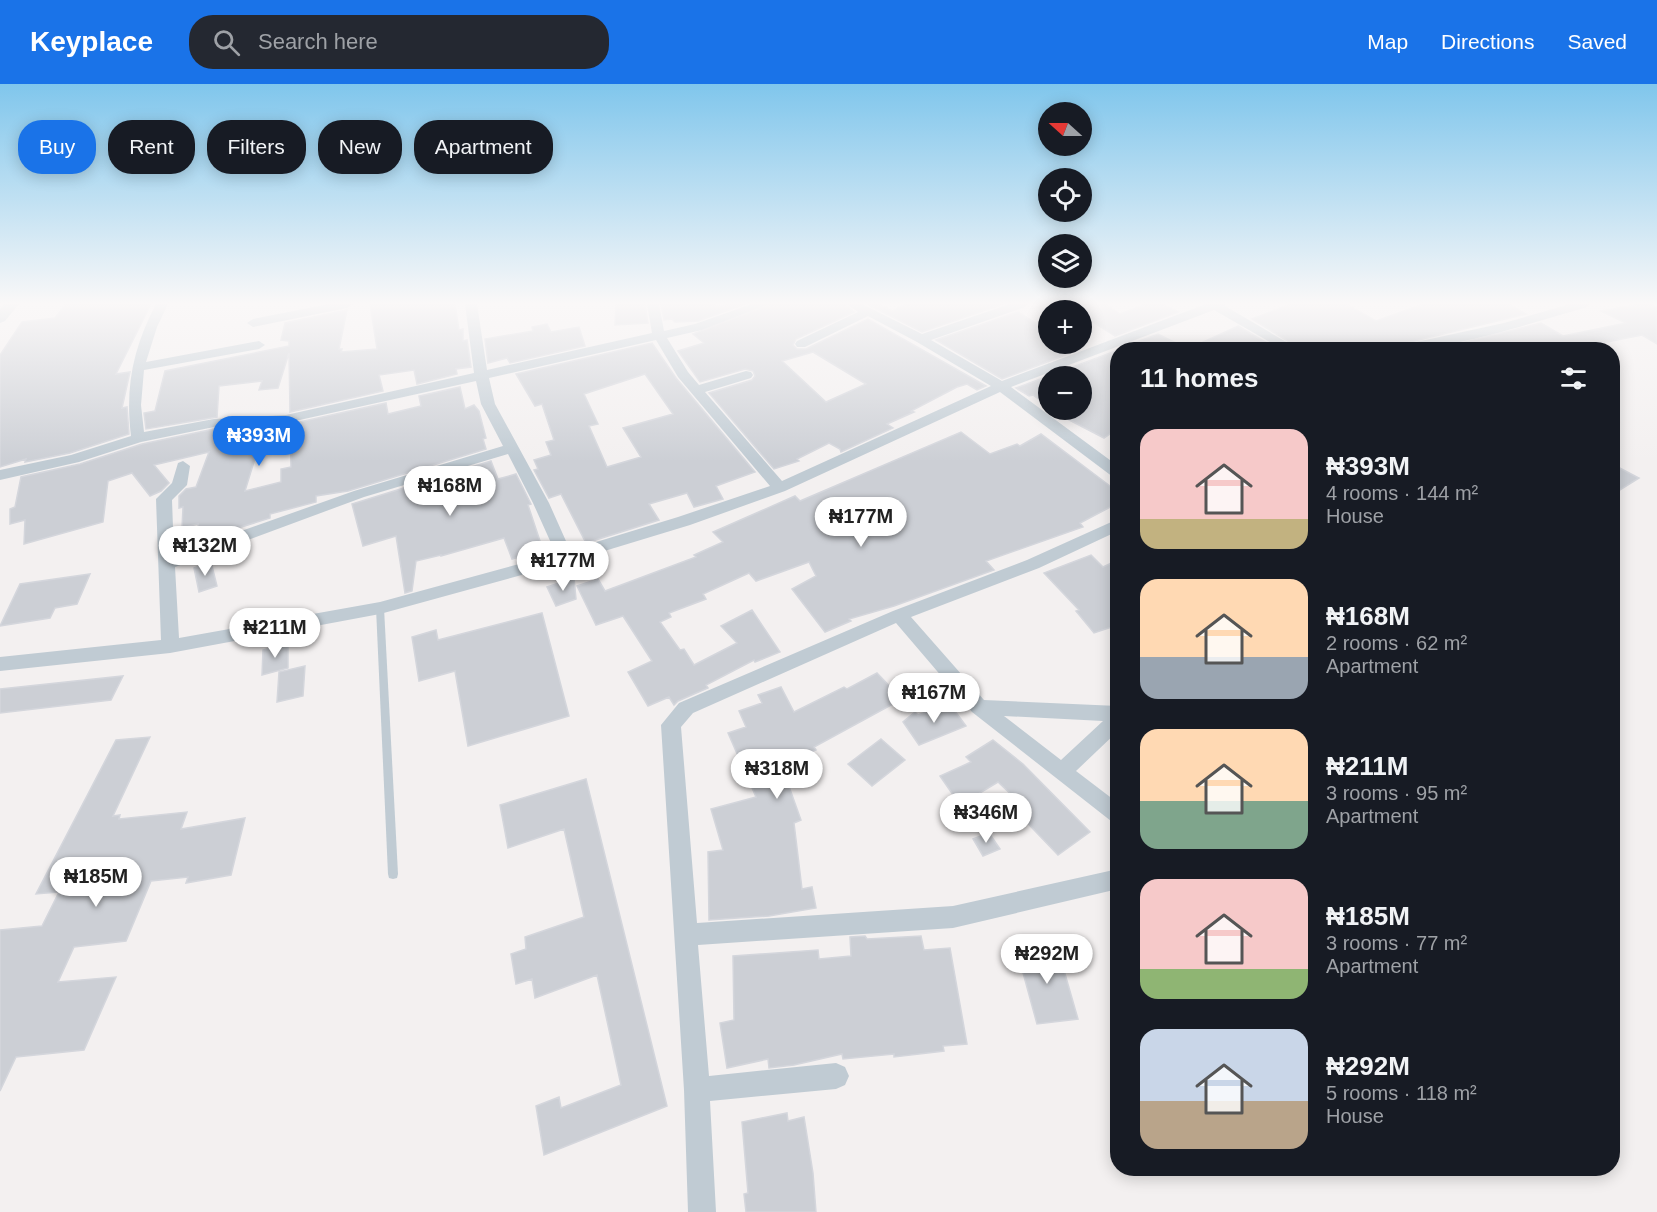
<!DOCTYPE html>
<html lang="en">
<head>
<meta charset="utf-8">
<style>
	:root { --surface:#171b24; --page:#242831; --text:#f1f3f6; --muted:#9ea1a6; --accent:#1a73e8 }
	body { margin:0; font-family:Arial,sans-serif; background:var(--page); color:var(--text); height:100vh; display:flex; flex-direction:column; font-size:22px; white-space:nowrap }
	* { box-sizing:border-box; margin:0 }
	p { font-size:20px; color:var(--muted) }
	.icon { flex:none; width:33px; height:33px; fill:none; stroke:currentColor; stroke-width:2; stroke-linecap:round; stroke-linejoin:round }
	.map { position:relative; flex:1; overflow:hidden }
	.details { position:absolute; left:1110px; top:258px; width:510px; height:834px; display:flex; flex-direction:column; background:var(--surface); border-radius:24px; box-shadow:0 3px 15px #0003 }
	.details>* { flex:none }
	.guide { position:absolute; left:18px; top:36px; width:570px; height:54px; display:flex; gap:12px }
	.needle { width:39px; rotate:291deg }
	.fabs { position:absolute; left:1038px; top:18px; display:grid; gap:12px }
	.fabs a { display:grid; place-items:center; width:54px; height:54px; border-radius:50%; background:var(--surface); box-shadow:0 3px 15px #0003; font-size:30px }
	.price { position:absolute; translate:-50% -51px; padding:0 14px; border-radius:21px; background:#fff; color:#222; font-size:20px; line-height:39px; filter:drop-shadow(0 2px 3px #0008) }
	.price::after { content:''; position:absolute; left:50%; top:36px; width:18px; height:14px; margin-left:-9px; background:inherit; clip-path:polygon(0 0,100% 0,50% 100%) }
	.price.on { background:var(--accent); color:#fff }
	ul { padding:0; list-style:none }
	li { display:flex; align-items:center; gap:18px; height:150px; padding:0 30px }
	li span { display:grid; place-items:center; flex:none; width:168px; height:120px; border-radius:18px; color:#555 }
	li>.icon { margin-inline-start:auto }
	span .icon { width:72px; height:72px; fill:#fffc; stroke-width:1 }
	li b { font-size:26px }
	h2 { display:flex; justify-content:space-between; align-items:center; height:72px; padding:0 30px; font-size:26px }
	.pill { padding:0 21px; border-radius:24px; background:var(--surface); box-shadow:0 3px 15px #0003; font-size:21px; line-height:54px }
	.pill.on { background:var(--accent); color:#fff }
	header { display:flex; align-items:center; gap:36px; box-sizing:border-box; height:84px; padding:0 30px; background:var(--accent); color:#fff }
	header strong { font-size:28px }
	nav { display:flex; gap:33px; margin-inline-start:auto; font-size:21px }
	.search { width:420px; height:54px; background:var(--page); display:flex; align-items:center; gap:15px; box-sizing:border-box; padding:0 21px; border-radius:24px; color:var(--muted); font-size:22px }
	.map>svg:first-child { display:block }
</style>
</head>
<body>
<header>
<strong>Keyplace</strong>
<div class="search"><svg class="icon" aria-label="search" viewBox="0 0 24 24"><circle cx="10" cy="10" r="6"/><path d="M15 15l6 6"/></svg>Search here</div>
<nav><a>Map</a><a>Directions</a><a>Saved</a></nav>
</header>
<div class="map">
<svg width="1657" height="1128" viewBox="0 0 1657 1128">
	<rect width="100%" height="100%" fill="#f3f0f0"/>
	<!-- building -->
	<path fill="#cccfd5" stroke="#d4d6dc" stroke-width="1.5" fill-rule="evenodd" d="M 151,220 L 116,290 L 130,288 L 122,324 L 127,323 L 129,350 L 70,369 L 25,378 L 26,375 L 0,383 L 0,271 L 22,238 L 55,234 L 65,221 Z
		M 370,220 L 455,220 L 459,246 L 463,245 L 463,257 L 467,256 L 471,283 L 456,285 L 457,290 L 417,300 L 414,286 L 379,291 L 383,307 L 290,328 L 289,269 L 278,304 L 259,306 L 262,297 L 219,302 L 217,333 L 146,345 L 144,329 L 155,327 L 165,287 L 289,262 L 289,257 L 281,256 L 285,239 L 347,226 L 339,265 L 342,265 L 341,268 L 377,265 Z
		M 616,220 L 645,220 L 648,239 L 615,241 Z
		M 661,220 L 713,220 L 717,222 L 745,220 L 698,237 L 675,238 L 672,235 L 664,236 Z
		M 771,220 L 845,220 L 854,228 L 796,255 L 793,261 L 797,265 L 806,265 L 868,235 L 986,302 L 977,306 L 967,300 L 957,303 L 911,327 L 914,328 L 887,340 L 893,344 L 841,368 L 840,365 L 829,359 L 797,375 L 799,377 L 774,385 L 709,309 L 752,296 L 755,292 L 753,287 L 745,285 L 700,298 L 678,267 L 704,259 L 693,250 ZM 813,268 L 866,300 L 826,318 L 782,277 Z
		M 867,220 L 879,220 L 892,227 L 906,220 L 1003,220 L 922,248 Z
		M 1063,220 L 1105,220 L 1120,230 L 1146,220 L 1163,220 L 1178,228 L 1115,252 L 1082,231 L 1082,226 L 1074,226 Z
		M 1291,220 L 1346,220 L 1376,237 L 1423,220 L 1509,220 L 1526,230 L 1394,262 L 1390,259 L 1375,266 L 1302,266 L 1252,235 Z
		M 1640,220 L 1650,220 L 1657,224 L 1657,260 L 1642,251 L 1582,263 L 1586,266 L 1449,266 L 1449,262 L 1541,239 L 1563,252 L 1626,239 L 1601,227 Z
		M 1018,228 L 1048,247 L 1048,260 L 1069,260 L 1079,266 L 1002,295 L 936,256 Z
		M 547,240 L 551,248 L 579,243 L 585,262 L 510,279 L 507,274 L 488,279 L 485,255 L 533,247 L 532,243 Z
		M 1238,242 L 1279,266 L 1137,266 L 1129,261 L 1158,250 L 1188,265 Z
		M 652,259 L 676,294 L 755,388 L 716,402 L 723,415 L 694,423 L 687,409 L 649,420 L 659,436 L 586,459 L 561,410 L 549,414 L 534,386 L 538,385 L 534,376 L 551,371 L 546,358 L 554,356 L 542,320 L 535,322 L 516,290 ZM 645,290 L 673,330 L 623,344 L 641,373 L 607,383 L 589,342 L 598,340 L 584,310 Z
		M 1118,266 L 1118,344 L 1104,354 L 1050,326 L 1082,326 L 1082,292 L 1048,292 L 1048,322 L 1033,311 L 1029,312 L 1016,304 Z
		M 460,303 L 465,325 L 474,321 L 479,327 L 486,354 L 483,355 L 486,365 L 348,407 L 316,412 L 316,418 L 270,430 L 270,434 L 219,450 L 220,452 L 200,459 L 198,440 L 182,444 L 183,423 L 179,424 L 179,412 L 186,405 L 196,403 L 209,368 L 154,381 L 169,399 L 161,407 L 150,412 L 132,389 L 108,397 L 103,438 L 24,460 L 25,436 L 10,440 L 10,425 L 15,423 L 21,393 L 80,380 L 142,360 L 214,345 L 265,342 L 245,407 L 281,398 L 281,385 L 291,383 L 290,340 L 386,319 L 388,330 L 421,322 L 419,312 Z
		M 961,348 L 990,370 L 1017,360 L 1020,362 L 1041,350 L 1118,408 L 1118,419 L 1080,439 L 1083,443 L 986,477 L 994,486 L 894,522 L 849,535 L 851,537 L 825,548 L 792,505 L 816,492 L 809,478 L 756,497 L 749,489 L 703,510 L 706,515 L 669,529 L 671,533 L 660,538 L 680,566 L 684,565 L 694,581 L 737,559 L 721,542 L 752,526 L 780,568 L 755,578 L 754,576 L 706,601 L 708,604 L 678,617 L 674,621 L 669,613 L 648,622 L 628,588 L 652,577 L 623,532 L 596,541 L 577,502 L 598,495 L 605,507 L 696,473 L 694,471 L 723,458 L 713,448 L 795,412 L 800,417 Z
		M 491,377 L 498,395 L 516,390 L 531,420 L 528,421 L 543,466 L 512,475 L 504,454 L 441,472 L 441,471 L 416,477 L 412,507 L 405,509 L 396,452 L 363,462 L 352,420 Z
		M 1612,380 L 1639,394 L 1612,411 Z
		M 1091,471 L 1103,483 L 1118,476 L 1118,541 L 1094,549 L 1076,527 L 1079,526 L 1044,489 Z
		M 211,478 L 217,502 L 199,508 L 194,484 Z
		M 90,490 L 77,520 L 55,524 L 50,534 L 0,542 L 20,500 Z
		M 574,494 L 576,515 L 556,522 L 547,503 Z
		M 542,529 L 569,632 L 468,662 L 455,587 L 419,597 L 412,553 L 436,546 L 438,556 Z
		M 288,559 L 288,584 L 262,591 L 263,566 Z
		M 305,582 L 303,612 L 277,618 L 279,588 Z
		M 877,589 L 902,615 L 814,663 L 816,666 L 781,680 L 801,736 L 794,739 L 802,805 L 812,803 L 816,824 L 769,832 L 709,836 L 708,768 L 723,766 L 711,725 L 756,713 L 728,649 L 746,643 L 739,627 L 762,619 L 758,611 L 781,603 L 794,628 L 844,603 L 847,605 Z
		M 123,592 L 111,616 L 0,629 L 0,605 Z
		M 949,619 L 966,642 L 919,661 L 903,638 L 915,628 L 918,631 Z
		M 150,653 L 113,732 L 120,731 L 119,735 L 187,728 L 181,745 L 245,734 L 231,791 L 186,799 L 188,793 L 151,797 L 126,857 L 74,863 L 58,898 L 116,893 L 84,966 L 16,973 L 0,1007 L 0,846 L 42,842 L 59,808 L 36,810 L 116,656 Z
		M 881,655 L 905,676 L 872,702 L 848,680 Z
		M 993,656 L 1023,680 L 1090,748 L 1058,771 L 1012,723 L 1019,718 L 998,698 L 960,721 L 940,692 L 971,678 L 966,673 Z
		M 586,695 L 667,1022 L 544,1071 L 536,1022 L 559,1013 L 561,1024 L 621,1001 L 597,891 L 535,914 L 532,895 L 516,900 L 511,870 L 526,865 L 525,853 L 584,833 L 564,745 L 508,764 L 500,721 Z
		M 989,749 L 1000,765 L 983,772 L 973,755 Z
		M 865,852 L 867,855 L 921,852 L 924,866 L 950,864 L 967,960 L 943,962 L 944,967 L 894,973 L 894,970 L 843,975 L 842,970 L 794,981 L 769,984 L 768,975 L 727,984 L 720,939 L 734,936 L 733,872 L 818,866 L 819,875 L 851,872 L 850,853 Z
		M 1057,862 L 1078,935 L 1037,940 L 1017,867 Z
		M 787,1029 L 788,1037 L 804,1033 L 813,1089 L 816,1128 L 746,1128 L 744,1110 L 748,1109 L 742,1038 Z"/>
	<g fill="none" stroke-linecap="round" stroke-linejoin="round">
		<!-- service -->
		<path fill="#c0cbd3" fill-rule="evenodd" d="M 380,521 L 384,524 L 398,790 L 397,794 L 393,795 L 389,794 L 388,790 L 376,524 Z"/>
		<!-- minor -->
		<path fill="#c0cbd3" fill-rule="evenodd" d="M 156,220 L 168,220 L 157,243 L 146,278 L 259,257 L 265,261 L 259,265 L 144,286 L 141,321 L 144,348 L 214,335 L 286,331 L 474,289 L 465,220 L 477,220 L 487,286 L 652,249 L 647,220 L 659,220 L 664,247 L 695,240 L 752,220 L 769,220 L 702,246 L 667,254 L 688,288 L 699,301 L 746,287 L 751,288 L 753,291 L 751,294 L 705,308 L 782,397 L 991,302 L 917,258 L 868,232 L 805,263 L 797,263 L 795,260 L 797,257 L 858,228 L 847,220 L 862,220 L 922,250 L 1010,220 L 1027,220 L 1025,223 L 931,256 L 1002,297 L 1206,220 L 1226,220 L 1225,222 L 1300,266 L 1284,266 L 1214,226 L 1011,303 L 1118,382 L 1118,394 L 1113,393 L 1000,308 L 785,407 L 690,441 L 565,479 L 380,530 L 170,569 L 0,587 L 0,573 L 161,556 L 156,415 L 172,399 L 178,379 L 183,377 L 190,382 L 187,401 L 172,416 L 174,471 L 354,407 L 503,362 L 481,320 L 476,297 L 286,339 L 214,343 L 141,358 L 79,378 L 0,396 L 0,386 L 71,371 L 131,352 C 125,303 133,264 156,220 ZM 656,256 L 678,293 L 770,402 L 678,433 L 570,466 L 549,419 L 495,320 L 489,294 ZM 508,370 L 533,419 L 556,470 L 380,518 L 179,554 L 175,483 L 364,413 Z
			M 329,220 L 353,220 L 347,224 L 253,243 L 247,239 L 253,235 Z
			M 1570,220 L 1589,220 L 1587,223 C 1527,240 1454,266 1392,266 L 1398,262 L 1504,239 Z
			M 1118,435 L 1118,447 L 1039,484 L 911,533 L 984,616 L 1118,622 L 1118,647 L 1076,687 L 1118,719 L 1118,740 L 1111,737 L 972,628 L 896,539 L 693,629 L 681,643 L 697,839 L 953,822 L 1118,785 L 1118,805 L 953,844 L 698,861 L 709,992 L 836,979 L 845,983 L 849,992 L 845,1001 L 836,1005 L 710,1017 L 716,1128 L 688,1128 L 684,1006 L 661,641 L 679,619 L 893,527 L 1027,476 ZM 1004,632 L 1103,637 L 1061,676 Z"/>
		<!-- tertiary -->
		<path fill="#c0cbd3" fill-rule="evenodd" d="M 4,220 L 19,220 L 5,237 L 0,239 L 0,225 Z"/>
	</g>
	<!-- sky -->
	<linearGradient id="sky" x2="0" y2="1"><stop stop-color="#80c6ec"/><stop offset="0.58" stop-color="#faf8f8"/><stop offset="1" stop-color="#faf8f8" stop-opacity="0"/></linearGradient>
	<rect width="1657" height="378" fill="url(#sky)"/>
</svg>
<div class="fabs">
<a><svg class="needle" viewBox="-14 -14 28 28"><path d="M0-13l5 13h-10z" fill="#e53935"/><path d="M0 13l5-13h-10z" fill="#9ea1a6"/></svg></a>
<a><svg class="icon" aria-label="locate" viewBox="0 0 24 24"><circle cx="12" cy="12" r="6"/><path d="M12 2v4M12 18v4M2 12h4M18 12h4"/></svg></a>
<a><svg class="icon" aria-label="layers" viewBox="0 0 24 24"><path d="M12 4l9 5-9 5-9-5zM3 14l9 5 9-5"/></svg></a>
<a>+</a>
<a>−</a>
</div>
<b class="price on" style="left:259px;top:383px">₦393M</b>
<b class="price" style="left:450px;top:433px">₦168M</b>
<b class="price" style="left:861px;top:464px">₦177M</b>
<b class="price" style="left:205px;top:493px">₦132M</b>
<b class="price" style="left:563px;top:508px">₦177M</b>
<b class="price" style="left:275px;top:575px">₦211M</b>
<b class="price" style="left:934px;top:640px">₦167M</b>
<b class="price" style="left:777px;top:716px">₦318M</b>
<b class="price" style="left:986px;top:760px">₦346M</b>
<b class="price" style="left:96px;top:824px">₦185M</b>
<b class="price" style="left:1047px;top:901px">₦292M</b>
<div class="guide">
<a class="pill on">Buy</a>
<a class="pill">Rent</a>
<a class="pill">Filters</a>
<a class="pill">New</a>
<a class="pill">Apartment</a>
</div>
<section class="details">
<h2>11 homes<svg class="icon" aria-label="filters" viewBox="0 0 24 24"><path d="M4 7h16M4 17h16"/><circle cx="9" cy="7" r="2"/><circle cx="15" cy="17" r="2"/></svg></h2>
<ul>
<li><span style="background:linear-gradient(#f6c9c9 75%,#c2b280 0)"><svg class="icon" aria-label="home" viewBox="0 0 24 24"><path d="M3 11l9-7 9 7M6 9v11h12V9"/></svg></span><div><b>₦393M</b><p>4 rooms · 144 m²</p><p>House</p></div></li>
<li><span style="background:linear-gradient(#ffd9b3 65%,#9aa5b1 0)"><svg class="icon" aria-label="home" viewBox="0 0 24 24"><path d="M3 11l9-7 9 7M6 9v11h12V9"/></svg></span><div><b>₦168M</b><p>2 rooms · 62 m²</p><p>Apartment</p></div></li>
<li><span style="background:linear-gradient(#ffd9b3 60%,#7fa58c 0)"><svg class="icon" aria-label="home" viewBox="0 0 24 24"><path d="M3 11l9-7 9 7M6 9v11h12V9"/></svg></span><div><b>₦211M</b><p>3 rooms · 95 m²</p><p>Apartment</p></div></li>
<li><span style="background:linear-gradient(#f6c9c9 75%,#8fb573 0)"><svg class="icon" aria-label="home" viewBox="0 0 24 24"><path d="M3 11l9-7 9 7M6 9v11h12V9"/></svg></span><div><b>₦185M</b><p>3 rooms · 77 m²</p><p>Apartment</p></div></li>
<li><span style="background:linear-gradient(#c9d6e8 60%,#b9a48a 0)"><svg class="icon" aria-label="home" viewBox="0 0 24 24"><path d="M3 11l9-7 9 7M6 9v11h12V9"/></svg></span><div><b>₦292M</b><p>5 rooms · 118 m²</p><p>House</p></div></li>
</ul>
</section>
</div>
</body>
</html>
